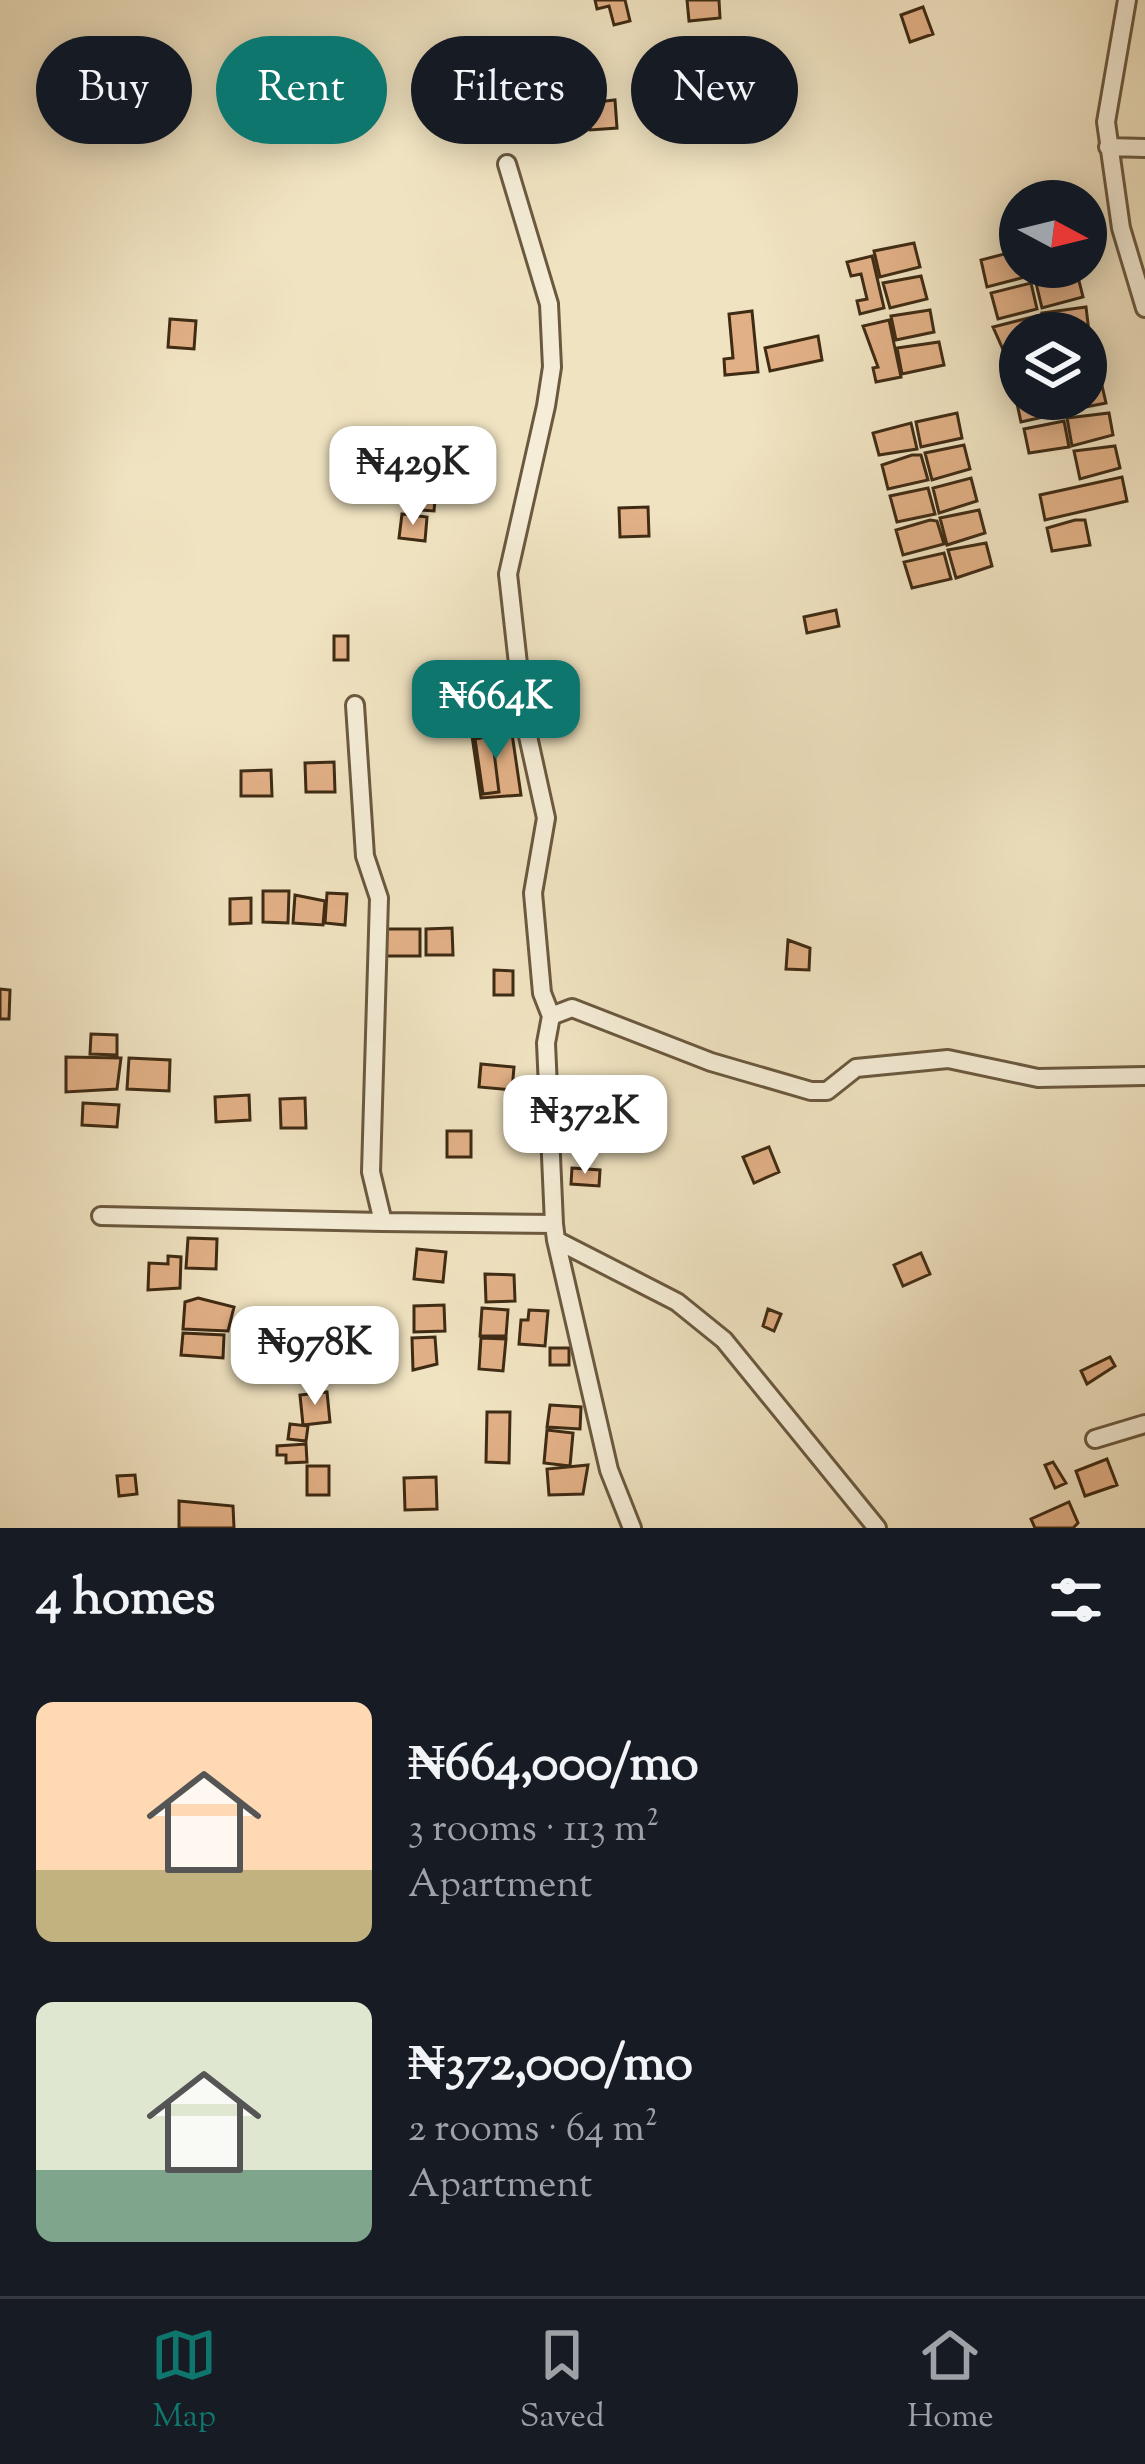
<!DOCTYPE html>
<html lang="en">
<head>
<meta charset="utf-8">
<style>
	:root { --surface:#171b24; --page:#242831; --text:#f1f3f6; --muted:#9ea1a6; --line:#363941; --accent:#0f766e }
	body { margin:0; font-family:"Sorts Mill Goudy",serif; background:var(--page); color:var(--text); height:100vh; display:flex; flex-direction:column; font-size:45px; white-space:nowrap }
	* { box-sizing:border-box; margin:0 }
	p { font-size:39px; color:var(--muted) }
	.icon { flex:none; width:66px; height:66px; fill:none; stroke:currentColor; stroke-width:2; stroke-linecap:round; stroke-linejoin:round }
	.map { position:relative; height:1528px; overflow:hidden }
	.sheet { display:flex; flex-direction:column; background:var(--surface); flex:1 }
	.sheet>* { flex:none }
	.top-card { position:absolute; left:36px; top:36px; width:1074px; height:108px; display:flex; gap:24px }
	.needle { width:78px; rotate:97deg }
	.tools { position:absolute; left:999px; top:180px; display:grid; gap:24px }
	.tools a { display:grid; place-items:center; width:108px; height:108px; border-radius:50%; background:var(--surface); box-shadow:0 6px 30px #0003; font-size:60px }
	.price { position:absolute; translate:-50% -102px; padding:0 27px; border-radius:24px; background:#fff; color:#222; font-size:39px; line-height:78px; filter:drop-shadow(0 3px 6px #0008) }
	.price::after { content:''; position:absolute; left:50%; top:72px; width:36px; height:27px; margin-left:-18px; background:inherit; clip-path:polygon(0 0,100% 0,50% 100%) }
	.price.active { background:var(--accent); color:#fff }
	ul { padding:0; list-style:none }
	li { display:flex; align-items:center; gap:36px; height:300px; padding:0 36px }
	li span { display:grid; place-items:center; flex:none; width:336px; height:240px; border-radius:18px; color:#555 }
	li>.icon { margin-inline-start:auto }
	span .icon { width:144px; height:144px; fill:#fffc; stroke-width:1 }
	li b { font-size:51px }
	h2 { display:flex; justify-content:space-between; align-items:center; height:144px; padding:0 36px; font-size:51px }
	.tag { padding:0 42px; border-radius:54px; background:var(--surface); box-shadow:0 6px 30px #0003; font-size:42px; line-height:108px }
	.tag.active { background:var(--accent); color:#fff }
	.menu { display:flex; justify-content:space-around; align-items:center; height:168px; border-top:3px solid var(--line); background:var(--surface); font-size:33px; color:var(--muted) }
	.menu a { display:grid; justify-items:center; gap:6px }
	.menu .active { color:var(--accent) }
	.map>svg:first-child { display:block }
</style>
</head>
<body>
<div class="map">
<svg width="1145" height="1528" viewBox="0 0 1145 1528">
	<rect width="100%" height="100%" fill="#f0e3c1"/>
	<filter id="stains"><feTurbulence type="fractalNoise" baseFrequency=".00167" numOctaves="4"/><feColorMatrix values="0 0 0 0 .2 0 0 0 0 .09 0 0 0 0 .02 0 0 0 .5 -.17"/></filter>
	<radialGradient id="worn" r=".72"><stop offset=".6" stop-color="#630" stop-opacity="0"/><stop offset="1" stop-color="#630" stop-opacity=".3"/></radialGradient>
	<!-- building -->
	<path fill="#e2b086" stroke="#3f2b14" stroke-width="3" d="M 595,0 L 625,0 L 630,21 L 614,25 L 609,6 L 597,9 Z
		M 687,0 L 719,0 L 720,18 L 689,21 Z
		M 923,7 L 933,34 L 910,42 L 901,15 Z
		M 615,100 L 617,128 L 590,130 L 587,103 Z
		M 914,243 L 920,267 L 880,277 L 874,251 Z
		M 1020,250 L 1020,267 L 1027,267 L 1029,276 L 987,287 L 981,260 Z
		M 872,256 L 884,308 L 860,314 L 857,301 L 867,299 L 861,274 L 851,276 L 847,262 Z
		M 1077,273 L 1083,297 L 1042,308 L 1036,283 Z
		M 921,276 L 927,299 L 890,308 L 883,283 Z
		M 1031,283 L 1037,309 L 998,319 L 991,293 Z
		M 1086,307 L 1089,332 L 1046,333 L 1042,313 Z
		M 930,310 L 934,332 L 896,340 L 891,316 Z
		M 752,311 L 758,372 L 725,375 L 724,359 L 733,358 L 729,314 Z
		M 1040,315 L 1044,333 L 1020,333 L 1020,350 L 1005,354 L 993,327 Z
		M 170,319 L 196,321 L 194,349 L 168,347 Z
		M 889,320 L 901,377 L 876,382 L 873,368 L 878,367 L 863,326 Z
		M 818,336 L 822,360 L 770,371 L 765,348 Z
		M 939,342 L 944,365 L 902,374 L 897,348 Z
		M 1100,377 L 1106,403 L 1065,411 L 1062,399 L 1086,399 L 1086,380 Z
		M 1016,399 L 1058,399 L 1061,413 L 1021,422 Z
		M 957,413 L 962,438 L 921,447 L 916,422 Z
		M 1109,413 L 1113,435 L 1072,446 L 1067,418 Z
		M 1064,421 L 1069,447 L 1029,453 L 1024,429 Z
		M 911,423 L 917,449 L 879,455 L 873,433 Z
		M 964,445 L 970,469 L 932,480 L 925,453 Z
		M 1115,446 L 1120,468 L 1080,479 L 1074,451 Z
		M 912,455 L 921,455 L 928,480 L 888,489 L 882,465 Z
		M 1122,477 L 1127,501 L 1045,520 L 1040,495 Z
		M 971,478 L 977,501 L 939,513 L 933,488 Z
		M 409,486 L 436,488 L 434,511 L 406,509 Z
		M 928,488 L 935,514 L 897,522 L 890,496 Z
		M 648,507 L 649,536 L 620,537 L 619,508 Z
		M 979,510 L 985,533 L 947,545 L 940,518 Z
		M 402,514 L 427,517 L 425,541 L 399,538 Z
		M 930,520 L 937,521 L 944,544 L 903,555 L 896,530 Z
		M 1075,520 L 1085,520 L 1090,545 L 1052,551 L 1047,528 Z
		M 986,543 L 992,566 L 956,578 L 948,550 Z
		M 944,553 L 951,579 L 912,588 L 904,562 Z
		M 836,610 L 839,626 L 807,633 L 804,617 Z
		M 334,636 L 348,636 L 348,660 L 334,660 Z
		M 511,727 L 521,795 L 481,798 L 471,729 Z
		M 492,736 L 499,792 L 483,794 L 475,739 Z
		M 334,762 L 335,792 L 306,792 L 305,763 Z
		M 271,770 L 272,796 L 241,796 L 241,771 Z
		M 263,891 L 289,891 L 288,923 L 263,922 Z
		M 327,893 L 347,894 L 345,925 L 325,923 Z
		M 295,895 L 325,901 L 323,925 L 293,923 Z
		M 251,898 L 251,923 L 230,924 L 230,899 Z
		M 452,928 L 453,955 L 426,955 L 426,929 Z
		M 383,929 L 420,929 L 420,956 L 383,956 Z
		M 788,940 L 810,948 L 809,970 L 786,969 Z
		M 494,970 L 513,971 L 513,995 L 494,995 Z
		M 0,989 L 10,990 L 9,1019 L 0,1019 Z
		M 91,1034 L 117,1035 L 117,1055 L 90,1054 Z
		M 66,1057 L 121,1058 L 117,1089 L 66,1092 Z
		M 129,1058 L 170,1060 L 169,1091 L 127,1089 Z
		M 481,1064 L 514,1067 L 512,1090 L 479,1087 Z
		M 249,1095 L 250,1120 L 216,1122 L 215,1097 Z
		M 305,1098 L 306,1128 L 281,1128 L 280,1099 Z
		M 83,1103 L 119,1105 L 117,1127 L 82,1125 Z
		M 447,1131 L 471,1131 L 471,1157 L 447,1157 Z
		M 769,1147 L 779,1172 L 754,1183 L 743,1157 Z
		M 572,1168 L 600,1170 L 599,1186 L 571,1184 Z
		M 188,1238 L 217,1239 L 216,1269 L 186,1268 Z
		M 417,1249 L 446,1252 L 443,1282 L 414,1279 Z
		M 921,1253 L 930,1274 L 903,1286 L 894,1265 Z
		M 168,1256 L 181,1257 L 180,1288 L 148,1290 L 149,1263 L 168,1264 Z
		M 485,1274 L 514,1275 L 515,1301 L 486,1302 Z
		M 198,1298 L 234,1307 L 228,1331 L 183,1329 L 185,1302 Z
		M 444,1305 L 445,1331 L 414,1332 L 414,1306 Z
		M 482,1308 L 508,1310 L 506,1336 L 480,1336 Z
		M 768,1309 L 781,1314 L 774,1331 L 763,1326 Z
		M 529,1310 L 548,1311 L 545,1346 L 519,1344 L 521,1320 L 528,1320 Z
		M 183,1333 L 224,1335 L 223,1358 L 181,1355 Z
		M 435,1337 L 437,1364 L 413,1370 L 412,1338 Z
		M 481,1338 L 506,1339 L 503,1371 L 479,1369 Z
		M 550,1348 L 569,1348 L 569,1365 L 550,1365 Z
		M 1110,1357 L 1115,1366 L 1087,1384 L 1081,1371 Z
		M 327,1392 L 330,1422 L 303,1425 L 300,1395 Z
		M 550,1405 L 581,1407 L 580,1429 L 547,1427 Z
		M 487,1412 L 510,1412 L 509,1463 L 486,1462 Z
		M 290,1424 L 308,1426 L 306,1441 L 288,1439 Z
		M 547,1430 L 573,1433 L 570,1466 L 544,1463 Z
		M 306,1444 L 307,1462 L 286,1463 L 286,1455 L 277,1455 L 277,1446 Z
		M 1107,1459 L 1117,1485 L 1085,1496 L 1076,1471 Z
		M 1053,1462 L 1066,1483 L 1055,1488 L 1045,1465 Z
		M 588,1465 L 583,1494 L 549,1495 L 547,1469 Z
		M 307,1466 L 329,1466 L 329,1495 L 307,1495 Z
		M 135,1475 L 137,1494 L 119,1496 L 117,1476 Z
		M 436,1477 L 437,1509 L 405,1510 L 404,1478 Z
		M 179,1501 L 233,1506 L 234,1528 L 179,1528 Z
		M 1069,1502 L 1078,1523 L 1073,1528 L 1035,1528 L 1031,1519 Z"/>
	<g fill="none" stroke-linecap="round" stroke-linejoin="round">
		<!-- street casing -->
		<g stroke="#6b593f" stroke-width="22">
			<path id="street" d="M 1127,0 L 1106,122 L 1121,228 L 1145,308
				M 1108,147 L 1145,148
				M 507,164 L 549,304 L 552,367 L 546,406 L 508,574 L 524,718 L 546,818 L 533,893 L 542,993 L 551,1016
				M 101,1216 L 383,1222 L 371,1172 L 379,898 L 365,856 L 355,705
				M 383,1222 L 554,1224 L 556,1240 L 677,1302 L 724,1340 L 877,1528
				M 554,1224 L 546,1043 L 551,1016 L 572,1008 L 711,1062 L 811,1091 L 827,1091 L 856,1068 L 948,1059 L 1038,1078 L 1145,1076
				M 556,1240 L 609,1470 L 632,1528
				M 1095,1439 L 1145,1424"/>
		</g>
		<!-- street -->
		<use href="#street" stroke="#f5edd7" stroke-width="16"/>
	</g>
	<rect width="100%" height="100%" filter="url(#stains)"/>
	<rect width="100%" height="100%" fill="url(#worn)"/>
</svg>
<div class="tools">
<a><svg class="needle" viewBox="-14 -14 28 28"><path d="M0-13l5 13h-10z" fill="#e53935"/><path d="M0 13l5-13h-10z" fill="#9ea1a6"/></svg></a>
<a><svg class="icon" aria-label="layers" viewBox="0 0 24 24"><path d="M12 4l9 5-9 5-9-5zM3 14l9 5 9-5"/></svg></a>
</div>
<b class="price" style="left:413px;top:528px">₦429K</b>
<b class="price active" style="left:496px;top:762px">₦664K</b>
<b class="price" style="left:585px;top:1177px">₦372K</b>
<b class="price" style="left:315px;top:1408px">₦978K</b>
<div class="top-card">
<a class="tag">Buy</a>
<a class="tag active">Rent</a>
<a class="tag">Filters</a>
<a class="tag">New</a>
</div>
</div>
<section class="sheet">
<h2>4 homes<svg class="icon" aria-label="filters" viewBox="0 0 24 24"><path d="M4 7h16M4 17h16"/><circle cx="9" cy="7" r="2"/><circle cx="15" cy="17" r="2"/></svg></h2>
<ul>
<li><span style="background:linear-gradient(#ffd9b3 70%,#c2b280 0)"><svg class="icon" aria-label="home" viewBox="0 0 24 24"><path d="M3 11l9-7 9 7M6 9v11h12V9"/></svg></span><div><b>₦664,000/mo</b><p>3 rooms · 113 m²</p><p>Apartment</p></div></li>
<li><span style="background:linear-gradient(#dfe7d0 70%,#7fa58c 0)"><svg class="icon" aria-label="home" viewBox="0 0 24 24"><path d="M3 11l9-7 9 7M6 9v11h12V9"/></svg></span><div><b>₦372,000/mo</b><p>2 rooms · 64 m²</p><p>Apartment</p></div></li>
</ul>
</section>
<nav class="menu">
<a class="active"><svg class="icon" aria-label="map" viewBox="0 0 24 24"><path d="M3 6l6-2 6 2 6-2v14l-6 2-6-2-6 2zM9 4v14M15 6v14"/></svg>Map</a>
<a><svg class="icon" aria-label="saved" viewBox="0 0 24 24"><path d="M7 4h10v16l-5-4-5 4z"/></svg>Saved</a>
<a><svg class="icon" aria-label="home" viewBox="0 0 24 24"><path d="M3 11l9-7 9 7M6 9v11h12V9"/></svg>Home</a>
</nav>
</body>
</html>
